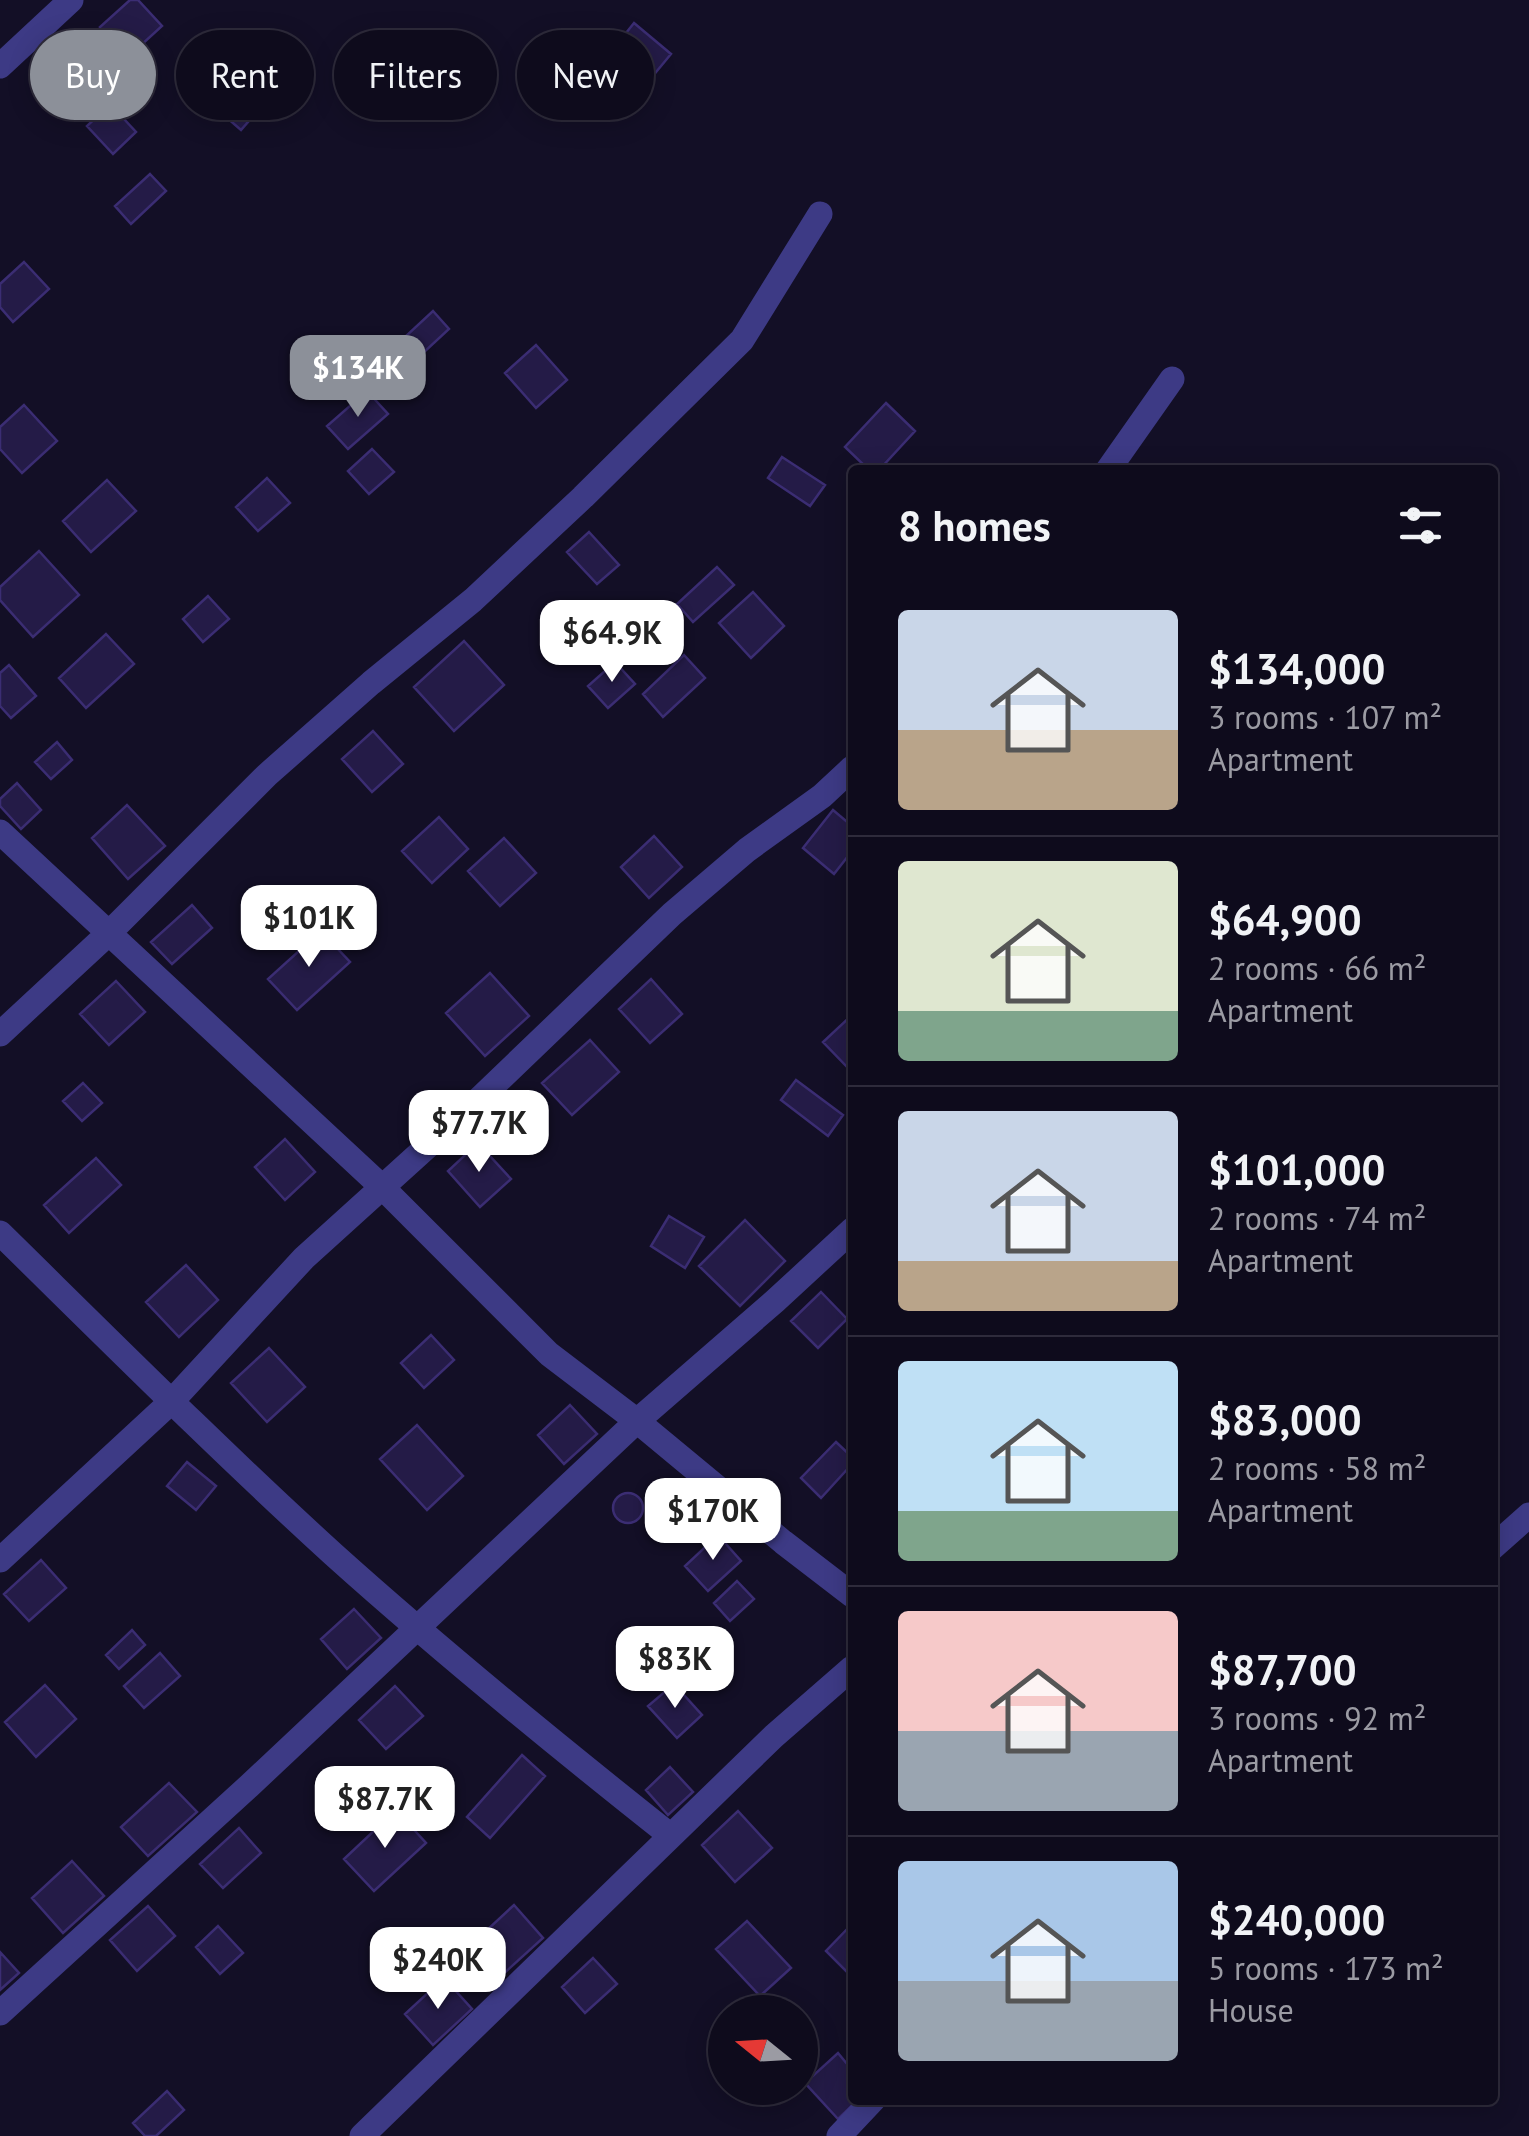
<!DOCTYPE html>
<html lang="en">
<head>
<meta charset="utf-8">
<style>
	:root { --surface:#0e0b1c; --page:#1c1929; --text:#f1f3f6; --muted:#9b9ba3; --line:#2e2b3b; --accent:#8c9099 }
	body { margin:0; font-family:"PT Sans",sans-serif; background:var(--page); color:var(--text); height:100vh; display:flex; flex-direction:column; font-size:38px; white-space:nowrap }
	* { box-sizing:border-box; margin:0 }
	p { font-size:32px; color:var(--muted) }
	.icon { flex:none; width:55px; height:55px; fill:none; stroke:currentColor; stroke-width:2; stroke-linecap:round; stroke-linejoin:round }
	.map { position:relative; flex:1; overflow:hidden }
	.details { position:absolute; left:848px; top:465px; width:650px; height:1640px; display:flex; flex-direction:column; background:var(--surface); border-radius:10px; box-shadow:0 5px 25px #0003,0 0 0 2px var(--line) }
	.details>* { flex:none }
	.guide { position:absolute; left:30px; top:30px; width:668px; height:90px; display:flex; gap:20px }
	.needle { width:65px; rotate:288deg }
	.tools { position:absolute; left:708px; top:1995px; display:grid; gap:20px }
	.tools a { display:grid; place-items:center; width:110px; height:110px; border-radius:50%; background:var(--surface); box-shadow:0 5px 25px #0003,0 0 0 2px var(--line); font-size:50px }
	.price { position:absolute; translate:-50% -85px; padding:0 22px; border-radius:20px; background:#fff; color:#222; font-size:32px; line-height:65px; filter:drop-shadow(0 2px 5px #0008) }
	.price::after { content:''; position:absolute; left:50%; top:60px; width:30px; height:22px; margin-left:-15px; background:inherit; clip-path:polygon(0 0,100% 0,50% 100%) }
	.price.selected { background:var(--accent); color:#fff }
	ul { padding:0; list-style:none }
	li { display:flex; align-items:center; gap:30px; height:250px; padding:0 50px }
	li+li { border-top:2px solid var(--line) }
	li span { display:grid; place-items:center; flex:none; width:280px; height:200px; border-radius:10px; color:#555 }
	li>.icon { margin-inline-start:auto }
	span .icon { width:120px; height:120px; fill:#fffc; stroke-width:1 }
	li b { font-size:42px }
	h2 { display:flex; justify-content:space-between; align-items:center; height:120px; padding:0 50px; font-size:42px }
	.chip { padding:0 35px; border-radius:45px; background:var(--surface); box-shadow:0 5px 25px #0003,0 0 0 2px var(--line); font-size:35px; line-height:90px }
	.chip.selected { background:var(--accent); color:#fff }
	.map>svg:first-child { display:block }
</style>
</head>
<body>
<div class="map">
<svg width="1529" height="2136" viewBox="0 0 1529 2136">
	<rect width="100%" height="100%" fill="#130f26"/>
	<!-- building -->
	<path fill="#241b47" stroke="#3b2d73" stroke-width="2.5" d="M 130,0 L 138,0 L 162,26 L 128,57 L 100,27 Z
		M 634,23 L 671,54 L 647,83 L 610,53 Z
		M 245,51 L 281,84 L 241,130 L 204,98 Z
		M 110,104 L 136,132 L 113,154 L 87,126 Z
		M 150,174 L 166,191 L 131,224 L 115,206 Z
		M 24,262 L 49,289 L 13,322 L 0,307 L 0,284 Z
		M 433,311 L 449,329 L 422,354 L 406,336 Z
		M 536,345 L 567,380 L 536,408 L 505,373 Z
		M 367,391 L 388,414 L 348,449 L 327,426 Z
		M 886,403 L 915,431 L 879,470 L 869,470 L 845,447 Z
		M 24,405 L 57,441 L 22,473 L 0,449 L 0,427 Z
		M 372,449 L 394,472 L 369,494 L 348,471 Z
		M 782,457 L 825,485 L 810,506 L 768,478 Z
		M 267,478 L 290,503 L 258,531 L 236,507 Z
		M 107,480 L 136,511 L 91,552 L 63,521 Z
		M 589,532 L 619,565 L 597,584 L 567,552 Z
		M 39,551 L 79,595 L 33,637 L 0,600 L 0,587 Z
		M 717,567 L 734,585 L 693,622 L 677,604 Z
		M 753,592 L 784,626 L 751,658 L 719,623 Z
		M 208,596 L 229,619 L 203,642 L 183,619 Z
		M 106,634 L 134,664 L 86,708 L 59,678 Z
		M 464,641 L 504,685 L 454,731 L 414,687 Z
		M 684,655 L 705,678 L 663,717 L 643,694 Z
		M 615,662 L 635,684 L 608,708 L 588,686 Z
		M 9,665 L 36,696 L 11,718 L 0,706 L 0,673 Z
		M 373,731 L 403,764 L 372,792 L 342,759 Z
		M 57,742 L 72,760 L 51,779 L 35,762 Z
		M 17,783 L 41,810 L 21,829 L 0,806 L 0,799 Z
		M 127,805 L 165,846 L 128,879 L 92,838 Z
		M 833,810 L 852,826 L 852,851 L 834,874 L 803,848 Z
		M 439,817 L 468,849 L 432,883 L 402,851 Z
		M 654,836 L 682,867 L 649,898 L 621,867 Z
		M 504,838 L 536,873 L 500,906 L 468,871 Z
		M 192,905 L 212,928 L 172,964 L 151,942 Z
		M 321,931 L 350,962 L 297,1010 L 268,979 Z
		M 490,973 L 529,1016 L 485,1056 L 446,1013 Z
		M 651,979 L 682,1014 L 650,1043 L 619,1009 Z
		M 116,981 L 145,1012 L 109,1045 L 80,1014 Z
		M 852,1015 L 852,1068 L 850,1070 L 823,1042 Z
		M 590,1040 L 619,1072 L 572,1115 L 542,1083 Z
		M 796,1080 L 843,1115 L 828,1136 L 781,1100 Z
		M 83,1083 L 102,1103 L 82,1121 L 63,1101 Z
		M 285,1139 L 315,1172 L 285,1200 L 255,1167 Z
		M 478,1143 L 511,1179 L 480,1207 L 448,1171 Z
		M 96,1158 L 121,1185 L 69,1233 L 44,1205 Z
		M 669,1216 L 704,1237 L 685,1268 L 651,1246 Z
		M 745,1220 L 785,1261 L 740,1306 L 699,1266 Z
		M 186,1265 L 218,1300 L 179,1337 L 146,1302 Z
		M 821,1292 L 847,1319 L 818,1348 L 791,1321 Z
		M 431,1335 L 454,1360 L 424,1388 L 401,1363 Z
		M 269,1348 L 305,1387 L 267,1422 L 231,1383 Z
		M 570,1405 L 597,1434 L 564,1464 L 538,1435 Z
		M 417,1425 L 463,1476 L 427,1510 L 380,1459 Z
		M 836,1442 L 852,1457 L 852,1464 L 821,1498 L 801,1478 Z
		M 187,1462 L 216,1486 L 196,1510 L 167,1486 Z
		M613 1508a15 15 0 1 1 30 0a15 15 0 1 1-30 0Z
		M 718,1535 L 741,1561 L 708,1591 L 685,1566 Z
		M 41,1560 L 66,1588 L 29,1621 L 4,1594 Z
		M 737,1581 L 754,1599 L 730,1621 L 714,1603 Z
		M 354,1609 L 381,1638 L 347,1669 L 321,1639 Z
		M 132,1630 L 145,1645 L 119,1669 L 106,1655 Z
		M 160,1653 L 180,1676 L 144,1708 L 124,1686 Z
		M 674,1684 L 702,1715 L 677,1738 L 648,1706 Z
		M 45,1685 L 76,1719 L 36,1757 L 5,1722 Z
		M 395,1686 L 423,1716 L 386,1749 L 359,1720 Z
		M 522,1755 L 545,1776 L 490,1838 L 467,1817 Z
		M 670,1767 L 693,1792 L 668,1815 L 646,1790 Z
		M 169,1783 L 197,1812 L 148,1856 L 121,1827 Z
		M 396,1810 L 426,1843 L 374,1891 L 344,1859 Z
		M 738,1811 L 772,1848 L 735,1882 L 702,1845 Z
		M 239,1828 L 261,1853 L 223,1888 L 200,1864 Z
		M 72,1861 L 104,1896 L 63,1933 L 32,1898 Z
		M 514,1905 L 543,1938 L 501,1976 L 472,1944 Z
		M 148,1906 L 175,1936 L 137,1971 L 110,1940 Z
		M 747,1921 L 791,1968 L 760,1996 L 716,1949 Z
		M 852,1924 L 852,1973 L 850,1975 L 826,1951 Z
		M 218,1926 L 243,1953 L 220,1974 L 196,1947 Z
		M 0,1952 L 19,1973 L 0,1990 Z
		M 593,1958 L 617,1984 L 585,2013 L 562,1987 Z
		M 444,1978 L 472,2009 L 433,2045 L 405,2014 Z
		M 838,2053 L 852,2070 L 852,2100 L 858,2100 L 838,2119 L 805,2083 Z
		M 167,2091 L 184,2110 L 156,2136 L 145,2136 L 133,2123 Z"/>
	<g fill="none" stroke-linecap="round" stroke-linejoin="round">
		<!-- minor -->
		<path stroke="#3d3a85" stroke-width="25" d="M 0,66 L 71,0
			M 1108,470 L 1172,379
			M 0,832 L 382,1187 L 549,1354 L 637,1421 L 783,1542 L 852,1595
			M 0,1034 L 109,933 L 267,775 L 371,683 L 473,600 L 583,497 L 742,340 L 820,214
			M 0,1233 C 110,1341 219,1450 333,1554 C 442,1652 556,1745 671,1836
			M 1492,1548 L 1529,1515
			M 0,1560 L 172,1401 L 304,1258 L 472,1106 L 672,914 L 747,850 L 822,796 L 852,768
			M 0,2013 L 249,1786 L 637,1421 L 775,1301 L 852,1230
			M 362,2136 L 774,1736 L 852,1668
			M 839,2136 L 873,2100"/>
	</g>
</svg>
<div class="tools">
<a><svg class="needle" viewBox="-14 -14 28 28"><path d="M0-13l5 13h-10z" fill="#e53935"/><path d="M0 13l5-13h-10z" fill="#9b9ba3"/></svg></a>
</div>
<b class="price selected" style="left:358px;top:420px">$134K</b>
<b class="price" style="left:612px;top:685px">$64.9K</b>
<b class="price" style="left:309px;top:970px">$101K</b>
<b class="price" style="left:479px;top:1175px">$77.7K</b>
<b class="price" style="left:713px;top:1563px">$170K</b>
<b class="price" style="left:675px;top:1711px">$83K</b>
<b class="price" style="left:385px;top:1851px">$87.7K</b>
<b class="price" style="left:438px;top:2012px">$240K</b>
<div class="guide">
<a class="chip selected">Buy</a>
<a class="chip">Rent</a>
<a class="chip">Filters</a>
<a class="chip">New</a>
</div>
<section class="details">
<h2>8 homes<svg class="icon" aria-label="filters" viewBox="0 0 24 24"><path d="M4 7h16M4 17h16"/><circle cx="9" cy="7" r="2"/><circle cx="15" cy="17" r="2"/></svg></h2>
<ul>
<li><span style="background:linear-gradient(#c9d6e8 60%,#b9a48a 0)"><svg class="icon" aria-label="home" viewBox="0 0 24 24"><path d="M3 11l9-7 9 7M6 9v11h12V9"/></svg></span><div><b>$134,000</b><p>3 rooms · 107 m²</p><p>Apartment</p></div></li>
<li><span style="background:linear-gradient(#dfe7d0 75%,#7fa58c 0)"><svg class="icon" aria-label="home" viewBox="0 0 24 24"><path d="M3 11l9-7 9 7M6 9v11h12V9"/></svg></span><div><b>$64,900</b><p>2 rooms · 66 m²</p><p>Apartment</p></div></li>
<li><span style="background:linear-gradient(#c9d6e8 75%,#b9a48a 0)"><svg class="icon" aria-label="home" viewBox="0 0 24 24"><path d="M3 11l9-7 9 7M6 9v11h12V9"/></svg></span><div><b>$101,000</b><p>2 rooms · 74 m²</p><p>Apartment</p></div></li>
<li><span style="background:linear-gradient(#bfe0f5 75%,#7fa58c 0)"><svg class="icon" aria-label="home" viewBox="0 0 24 24"><path d="M3 11l9-7 9 7M6 9v11h12V9"/></svg></span><div><b>$83,000</b><p>2 rooms · 58 m²</p><p>Apartment</p></div></li>
<li><span style="background:linear-gradient(#f6c9c9 60%,#9aa5b1 0)"><svg class="icon" aria-label="home" viewBox="0 0 24 24"><path d="M3 11l9-7 9 7M6 9v11h12V9"/></svg></span><div><b>$87,700</b><p>3 rooms · 92 m²</p><p>Apartment</p></div></li>
<li><span style="background:linear-gradient(#a9c7e8 60%,#9aa5b1 0)"><svg class="icon" aria-label="home" viewBox="0 0 24 24"><path d="M3 11l9-7 9 7M6 9v11h12V9"/></svg></span><div><b>$240,000</b><p>5 rooms · 173 m²</p><p>House</p></div></li>
</ul>
</section>
</div>
</body>
</html>
